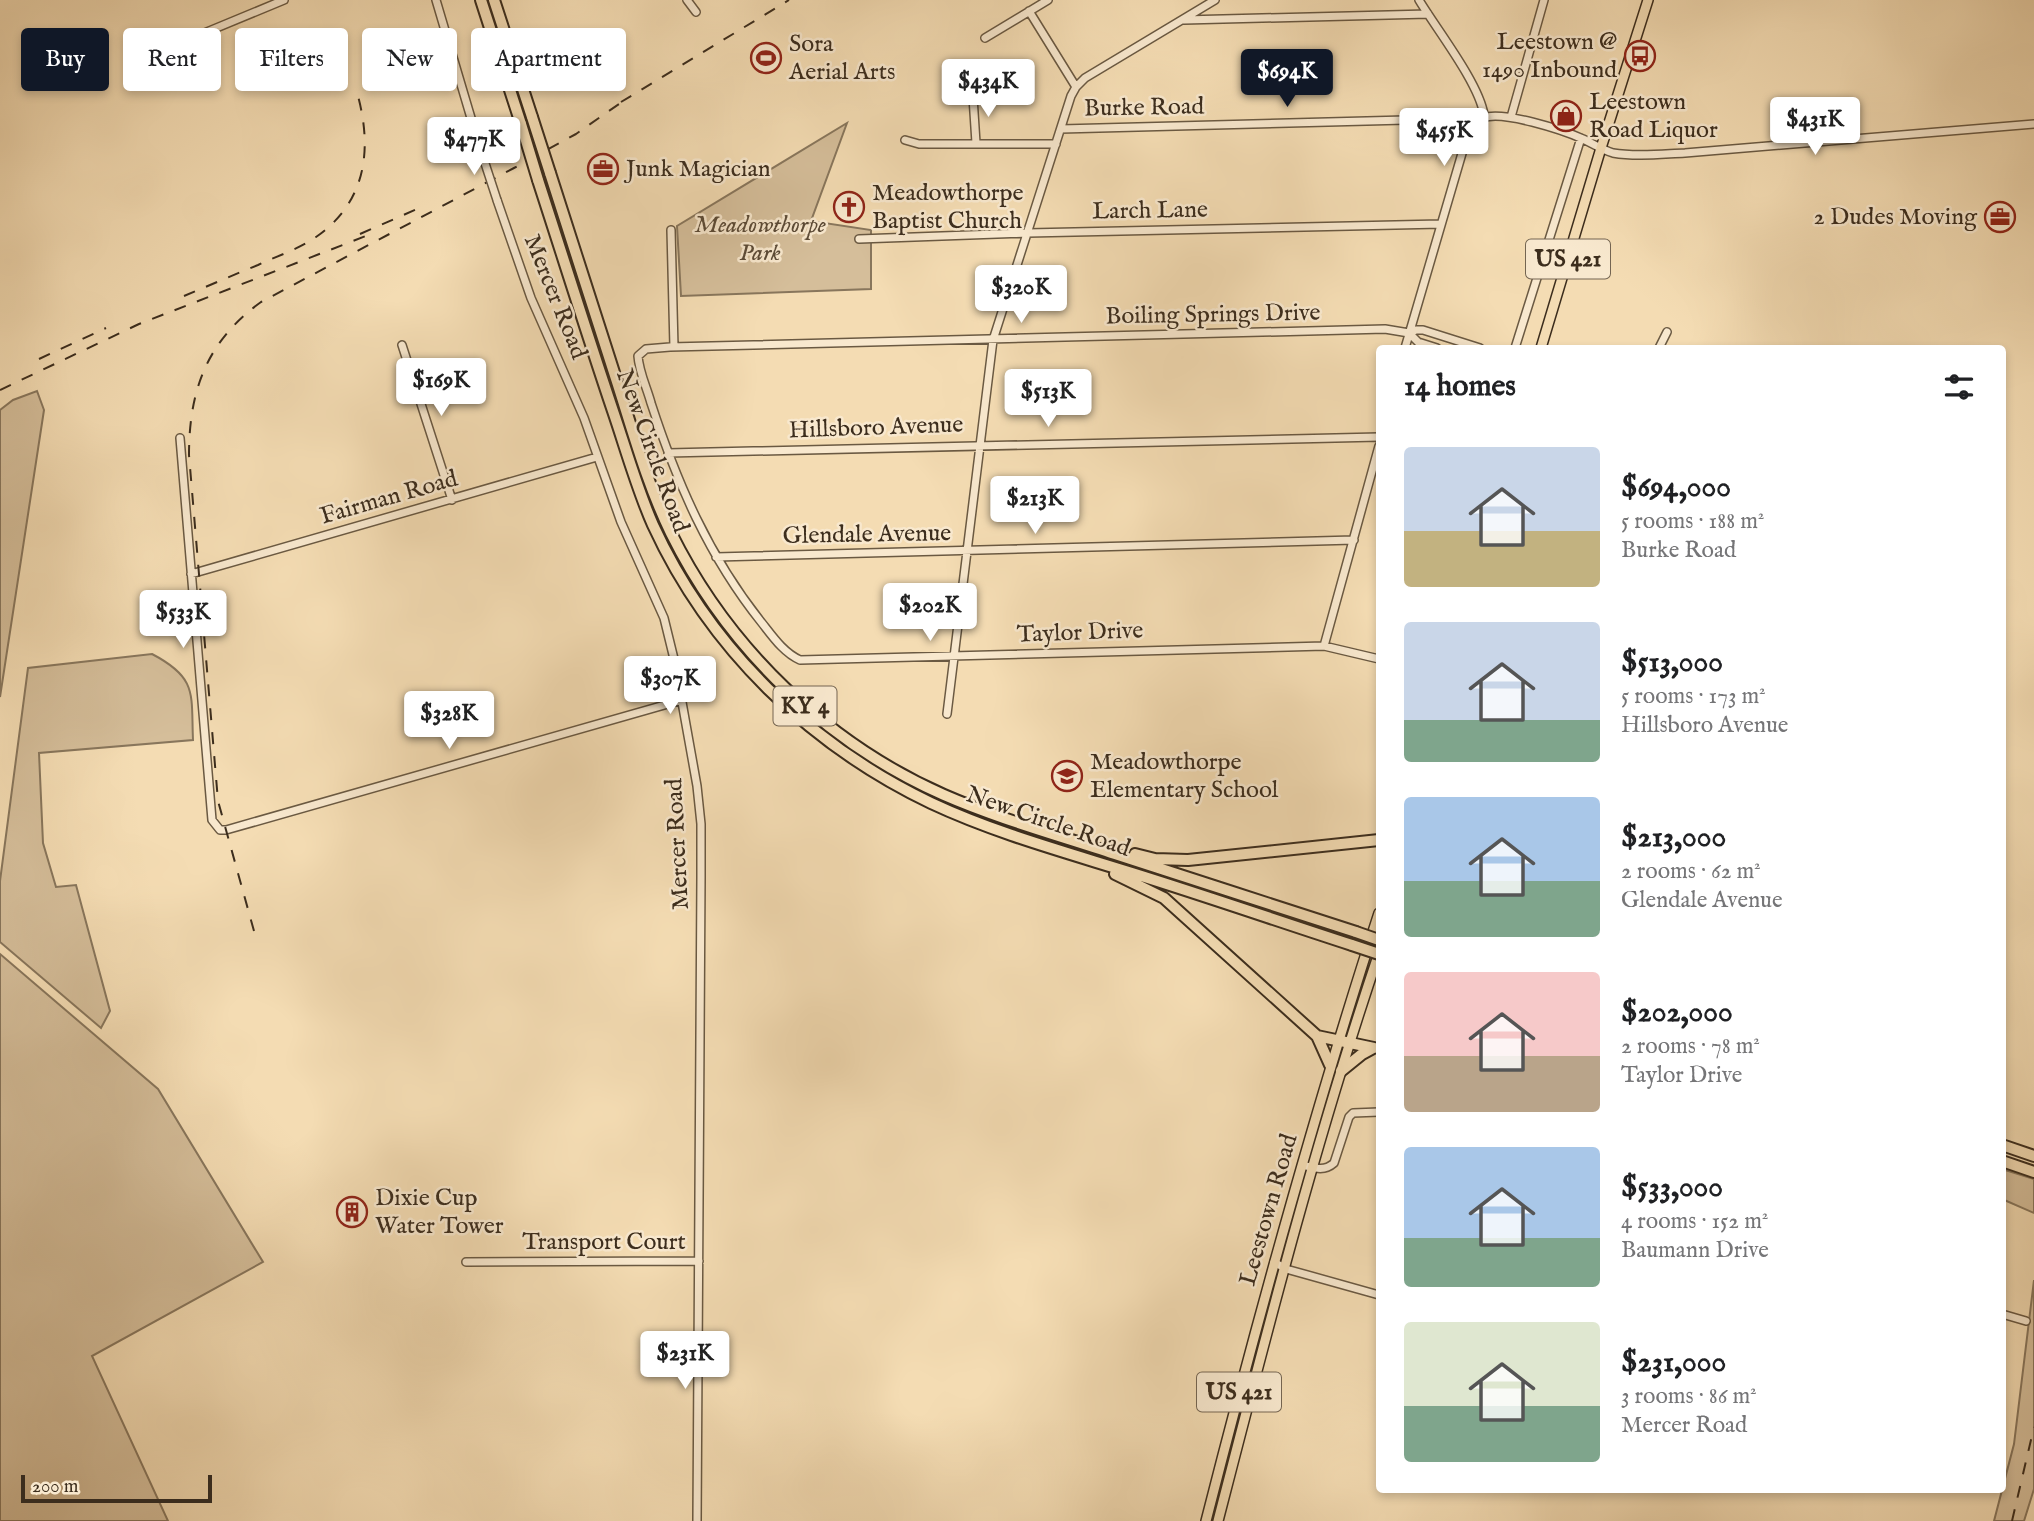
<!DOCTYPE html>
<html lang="en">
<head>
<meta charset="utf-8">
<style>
	:root { --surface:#fff; --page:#f2f2f2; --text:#202124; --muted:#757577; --accent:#111827 }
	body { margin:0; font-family:"IM FELL English",serif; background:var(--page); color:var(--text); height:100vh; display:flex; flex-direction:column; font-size:26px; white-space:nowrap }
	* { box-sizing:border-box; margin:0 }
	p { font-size:23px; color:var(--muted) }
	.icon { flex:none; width:38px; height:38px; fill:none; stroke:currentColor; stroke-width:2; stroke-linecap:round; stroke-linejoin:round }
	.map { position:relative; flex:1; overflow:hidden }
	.panel { position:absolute; left:1376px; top:345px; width:630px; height:1148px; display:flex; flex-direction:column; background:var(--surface); border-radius:7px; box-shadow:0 4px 10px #0003 }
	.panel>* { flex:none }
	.top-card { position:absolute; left:21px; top:28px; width:665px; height:63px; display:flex; gap:14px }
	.scale { position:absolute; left:21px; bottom:18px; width:191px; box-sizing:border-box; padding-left:7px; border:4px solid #3c2d1d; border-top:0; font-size:19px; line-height:24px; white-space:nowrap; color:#3c2d1d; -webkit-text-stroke:5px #f8e8ce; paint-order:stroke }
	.price { position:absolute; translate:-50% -60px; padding:0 16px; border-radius:7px; background:#fff; color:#222; font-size:23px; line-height:46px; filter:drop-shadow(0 2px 4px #0008) }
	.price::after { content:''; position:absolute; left:50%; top:42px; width:21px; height:16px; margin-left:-10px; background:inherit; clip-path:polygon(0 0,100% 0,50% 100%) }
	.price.selected { background:var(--accent); color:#fff }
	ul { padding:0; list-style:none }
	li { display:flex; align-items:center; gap:21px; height:175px; padding:0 28px }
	li span { display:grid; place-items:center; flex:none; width:196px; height:140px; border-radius:7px; color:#555 }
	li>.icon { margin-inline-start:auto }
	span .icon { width:84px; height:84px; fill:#fffc; stroke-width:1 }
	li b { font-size:30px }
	h2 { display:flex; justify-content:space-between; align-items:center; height:84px; padding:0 28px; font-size:30px }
	.chip { padding:0 24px; border-radius:7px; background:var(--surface); box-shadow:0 4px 10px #0003; font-size:24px; line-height:63px }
	.chip.selected { background:var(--accent); color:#fff }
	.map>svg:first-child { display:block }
</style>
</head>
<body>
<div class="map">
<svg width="2034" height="1521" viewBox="0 0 2034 1521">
	<rect width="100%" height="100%" fill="#f4dcb3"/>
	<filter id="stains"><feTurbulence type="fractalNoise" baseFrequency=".00286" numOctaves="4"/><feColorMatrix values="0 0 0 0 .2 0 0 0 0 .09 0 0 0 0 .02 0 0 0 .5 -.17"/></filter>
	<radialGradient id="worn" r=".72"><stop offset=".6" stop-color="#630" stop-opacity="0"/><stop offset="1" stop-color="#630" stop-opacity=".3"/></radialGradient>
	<!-- green -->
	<path fill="#d5be9a" stroke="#88765c" stroke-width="2" d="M 847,123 L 811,221 L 871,230 L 871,289 L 681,296 L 677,226 Z
		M 37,391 L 44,410 L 0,697 L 0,410 L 13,400 Z
		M 152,654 C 198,678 191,694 193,740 L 39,753 L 43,843 L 56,887 L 76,885 L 110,1011 L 101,1028 L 0,942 L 0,881 L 28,668 Z
		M 0,954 L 158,1089 L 263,1262 L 92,1356 L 168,1521 L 0,1521 Z
		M 2002,1169 L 2034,1179 L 2034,1213 L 2002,1199 Z
		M 2034,1280 L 2034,1489 L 2024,1521 L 1994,1521 L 2014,1444 Z"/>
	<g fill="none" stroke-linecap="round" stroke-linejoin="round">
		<!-- minor casing -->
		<g stroke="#6a5942" stroke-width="10">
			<path id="minor" d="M 436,0 L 479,145
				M 687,0 L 696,12
				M 1029,11 L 1076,87
				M 1184,20 L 1428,14
				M 985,38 L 1048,0
				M 179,58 L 187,45 L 197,36 L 284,0
				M 973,97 L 976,143
				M 1511,117 L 1544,0
				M 1061,129 L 1483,118 C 1502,110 1563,130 1583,139 C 1593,144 1603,150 1613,153 C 1636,157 1662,154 1685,153 L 2034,124
				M 905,140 L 919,144 L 1056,144
				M 497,200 L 531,298 L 584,418 L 621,522 L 664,618 L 675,663 L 697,786 L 701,824 L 701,877 L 697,1521
				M 671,230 L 674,347
				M 859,239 L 1028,233 L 1441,224
				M 1409,333 L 1418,342 L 1437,348
				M 402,345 L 452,500
				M 1405,348 L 1463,150 L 1471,132 L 1484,115 C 1479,83 1437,30 1419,0
				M 1515,348 L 1581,138
				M 1659,348 L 1667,332
				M 180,438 L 212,820 L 220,830 L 226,830 L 682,700
				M 668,453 L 1379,437
				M 716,557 L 1354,540
				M 191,574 L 597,457
				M 1324,646 L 1379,446
				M 1379,659 L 1324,646 L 800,660 C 784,653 773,637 762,623 C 709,557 677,483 651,403 C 647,388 639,372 638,356 L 646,349 L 670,347 L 1385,329 L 1409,333 L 1416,330 L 1423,330 L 1480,348
				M 947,714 L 993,340 L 1071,96 L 1076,87 L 1085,78 L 1215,0
				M 1302,1165 C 1314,1168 1324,1172 1334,1163 L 1349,1117 L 1353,1113 L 1379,1112
				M 466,1262 L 699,1261
				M 1274,1262 L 1286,1269 L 1379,1295
				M 2002,1314 L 2026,1321"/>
		</g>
		<!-- major casing -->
		<g stroke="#3c2d1d" stroke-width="12">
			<path id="major" d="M 1541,348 L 1601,148 L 1648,0
				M 1206,1521 C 1258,1317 1314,1113 1379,913
				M 1218,1521 C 1267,1331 1316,1139 1379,953"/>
		</g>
		<!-- highway casing -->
		<g stroke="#3c2d1d" stroke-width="14">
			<path id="highway" d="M 481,0 L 521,124
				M 494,0 L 532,117
				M 550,173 C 573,244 595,314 618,385 C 634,435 648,486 671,533 C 728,648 826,743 944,795 C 999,819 1058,835 1115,854 C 1195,880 1276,906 1356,932
				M 538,180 C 563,257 587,334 613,411 C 626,449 637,489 653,525 C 710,649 810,745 931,803 C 995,833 1065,852 1132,873 C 1206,896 1278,921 1352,945
				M 1135,854 L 1155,859 L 1188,860 L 1379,840
				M 1115,874 L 1164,898 L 1317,1036 L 1374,1048
				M 1317,1036 L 1330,1065
				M 1341,1071 L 1362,1054 L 1373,1048
				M 2002,1145 L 2034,1156
				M 2002,1161 L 2034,1172"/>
		</g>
		<!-- minor -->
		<use href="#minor" stroke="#f8e8ce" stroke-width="7"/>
		<!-- major -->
		<use href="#major" stroke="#f4dcb3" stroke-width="9"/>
		<!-- highway -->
		<use href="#highway" stroke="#f4dcb3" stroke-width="10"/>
		<!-- rail -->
		<path stroke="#3c2d1d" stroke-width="2" stroke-dasharray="12 12" stroke-linecap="butt" d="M 621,102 L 789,0
			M 360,234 L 424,206
			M 184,296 C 208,286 233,275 258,265 C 277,256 299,249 316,237 C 368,201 373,146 356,89
			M 39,359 L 106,328
			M 0,390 L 139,324 L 371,234
			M 254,931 L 218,801 L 189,455 C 189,390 207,341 261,302 L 514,168 L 576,134 L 629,97
			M 2012,1521 L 2034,1427"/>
		<!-- minor-bridge casing -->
		<g stroke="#6a5942" stroke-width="10" stroke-linecap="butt">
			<path id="minor-bridge" d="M 479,145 L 497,200"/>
		</g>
		<!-- highway-bridge casing -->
		<g stroke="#3c2d1d" stroke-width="14" stroke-linecap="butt">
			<path id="highway-bridge" d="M 532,117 L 550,173
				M 521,124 L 538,180
				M 1356,932 L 1379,940
				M 1352,945 L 1379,954"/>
		</g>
		<!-- minor-bridge -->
		<use href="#minor-bridge" stroke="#f8e8ce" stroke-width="7"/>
		<!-- highway-bridge -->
		<use href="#highway-bridge" stroke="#f4dcb3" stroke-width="10"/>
	</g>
	<!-- icons -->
	<defs>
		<g id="bus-ring" transform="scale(1.575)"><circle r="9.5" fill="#f8e8ce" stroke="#8f2418" stroke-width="1.5"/><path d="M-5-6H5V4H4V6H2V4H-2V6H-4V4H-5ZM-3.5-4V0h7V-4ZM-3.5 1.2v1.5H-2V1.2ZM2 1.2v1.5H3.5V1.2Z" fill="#8f2418"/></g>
		<g id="stadium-ring" transform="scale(1.575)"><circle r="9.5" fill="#f8e8ce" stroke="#8f2418" stroke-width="1.5"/><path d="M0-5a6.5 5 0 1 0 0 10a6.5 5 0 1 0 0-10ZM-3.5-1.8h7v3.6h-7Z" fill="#8f2418"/></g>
		<g id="shop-ring" transform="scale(1.575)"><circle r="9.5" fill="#f8e8ce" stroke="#8f2418" stroke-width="1.5"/><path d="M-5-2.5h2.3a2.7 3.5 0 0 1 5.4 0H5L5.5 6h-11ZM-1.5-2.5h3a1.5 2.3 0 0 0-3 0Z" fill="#8f2418"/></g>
		<g id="office-ring" transform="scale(1.575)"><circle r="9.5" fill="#f8e8ce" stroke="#8f2418" stroke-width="1.5"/><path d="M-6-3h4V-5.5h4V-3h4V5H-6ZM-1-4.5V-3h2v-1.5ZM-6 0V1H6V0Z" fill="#8f2418"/></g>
		<g id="church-ring" transform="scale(1.575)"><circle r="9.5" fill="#f8e8ce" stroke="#8f2418" stroke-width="1.5"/><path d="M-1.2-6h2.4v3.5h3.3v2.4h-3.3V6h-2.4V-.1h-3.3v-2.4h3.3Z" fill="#8f2418"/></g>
		<g id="school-ring" transform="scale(1.575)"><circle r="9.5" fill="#f8e8ce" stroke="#8f2418" stroke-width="1.5"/><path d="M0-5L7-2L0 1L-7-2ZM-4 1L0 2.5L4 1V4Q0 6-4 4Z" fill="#8f2418"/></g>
		<g id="building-ring" transform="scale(1.575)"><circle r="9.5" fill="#f8e8ce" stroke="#8f2418" stroke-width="1.5"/><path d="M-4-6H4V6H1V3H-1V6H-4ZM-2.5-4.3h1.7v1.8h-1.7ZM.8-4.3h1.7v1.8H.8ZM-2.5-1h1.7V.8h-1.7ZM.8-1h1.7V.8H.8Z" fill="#8f2418"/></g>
	</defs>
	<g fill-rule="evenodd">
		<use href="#bus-ring" x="1640" y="56"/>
		<use href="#stadium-ring" x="766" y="58"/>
		<use href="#shop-ring" x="1566" y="116"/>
		<use href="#office-ring" x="603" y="169"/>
		<use href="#church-ring" x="849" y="207"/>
		<use href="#office-ring" x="2000" y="217"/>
		<use href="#school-ring" x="1067" y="776"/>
		<use href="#building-ring" x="352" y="1212"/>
	</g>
	<g text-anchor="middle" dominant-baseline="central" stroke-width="5" stroke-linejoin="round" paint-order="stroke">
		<!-- shield labels -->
		<g fill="#f8e8ce" stroke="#746552" stroke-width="2">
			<rect x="1526" y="239.5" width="84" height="39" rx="5"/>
			<rect x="773.5" y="686.5" width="63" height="39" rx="5"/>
			<rect x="1197" y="1372.5" width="84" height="39" rx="5"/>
		</g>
		<g font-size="23" font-weight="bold" fill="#3c2d1d">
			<text x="1568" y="259">US 421</text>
			<text x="805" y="706">KY 4</text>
			<text x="1239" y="1392">US 421</text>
		</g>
		<!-- poi labels -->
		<g font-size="24" fill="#3c2d1d" stroke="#f8e8ce" text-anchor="start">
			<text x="1617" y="42" text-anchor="end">Leestown @<tspan x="1617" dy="28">1490 Inbound</tspan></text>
			<text x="789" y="44">Sora<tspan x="789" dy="28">Aerial Arts</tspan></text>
			<text x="1589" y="102">Leestown<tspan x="1589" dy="28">Road Liquor</tspan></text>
			<text x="626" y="169">Junk Magician</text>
			<text x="872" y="193">Meadowthorpe<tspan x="872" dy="28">Baptist Church</tspan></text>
			<text x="1977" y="217" text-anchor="end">2 Dudes Moving</text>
			<text x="1090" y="762">Meadowthorpe<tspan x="1090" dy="28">Elementary School</tspan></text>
			<text x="375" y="1198">Dixie Cup<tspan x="375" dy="28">Water Tower</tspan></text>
		</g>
		<!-- street labels -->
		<g font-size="24" fill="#3c2d1d" stroke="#f8e8ce">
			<text transform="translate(1144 108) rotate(-1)">Burke Road</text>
			<text transform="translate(1150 211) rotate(-1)">Larch Lane</text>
			<text transform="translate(555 297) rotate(68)">Mercer Road</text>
			<text transform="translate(1213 315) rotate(-1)">Boiling Springs Drive</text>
			<text transform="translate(876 428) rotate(-2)">Hillsboro Avenue</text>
			<text transform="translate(652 451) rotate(70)">New Circle Road</text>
			<text transform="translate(389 498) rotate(-16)">Fairman Road</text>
			<text transform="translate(867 535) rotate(-1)">Glendale Avenue</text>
			<text transform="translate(1080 633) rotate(-2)">Taylor Drive</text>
			<text transform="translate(1048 822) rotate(19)">New Circle Road</text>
			<text transform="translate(678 844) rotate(-93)">Mercer Road</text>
			<text transform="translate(1269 1210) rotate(-74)">Leestown Road</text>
			<text x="604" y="1242">Transport Court</text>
		</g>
		<!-- park labels -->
		<g font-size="24" font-style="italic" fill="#5b4a36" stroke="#f8e8ce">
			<text x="760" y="225">Meadowthorpe<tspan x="760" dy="28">Park</tspan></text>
		</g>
	</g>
	<rect width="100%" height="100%" filter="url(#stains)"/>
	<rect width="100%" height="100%" fill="url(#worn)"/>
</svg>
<div class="scale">200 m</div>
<b class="price selected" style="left:1287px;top:109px">$694K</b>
<b class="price" style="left:988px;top:119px">$434K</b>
<b class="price" style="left:1815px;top:157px">$431K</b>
<b class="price" style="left:1444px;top:168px">$455K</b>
<b class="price" style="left:474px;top:177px">$477K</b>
<b class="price" style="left:1021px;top:325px">$320K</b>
<b class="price" style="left:441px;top:418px">$169K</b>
<b class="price" style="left:1048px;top:429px">$513K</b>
<b class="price" style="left:1035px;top:536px">$213K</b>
<b class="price" style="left:930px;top:643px">$202K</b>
<b class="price" style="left:183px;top:650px">$533K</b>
<b class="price" style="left:670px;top:716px">$307K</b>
<b class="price" style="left:449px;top:751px">$328K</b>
<b class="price" style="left:685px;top:1391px">$231K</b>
<div class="top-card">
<a class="chip selected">Buy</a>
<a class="chip">Rent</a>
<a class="chip">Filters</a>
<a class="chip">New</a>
<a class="chip">Apartment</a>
</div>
<section class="panel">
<h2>14 homes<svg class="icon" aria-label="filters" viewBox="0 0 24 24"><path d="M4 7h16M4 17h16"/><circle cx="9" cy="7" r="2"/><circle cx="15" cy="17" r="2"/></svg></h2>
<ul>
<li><span style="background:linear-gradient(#c9d6e8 60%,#c2b280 0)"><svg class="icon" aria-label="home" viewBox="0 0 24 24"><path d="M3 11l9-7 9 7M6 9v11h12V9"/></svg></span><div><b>$694,000</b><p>5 rooms · 188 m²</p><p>Burke Road</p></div></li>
<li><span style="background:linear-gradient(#c9d6e8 70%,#7fa58c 0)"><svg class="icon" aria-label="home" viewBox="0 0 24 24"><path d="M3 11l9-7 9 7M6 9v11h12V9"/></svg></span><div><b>$513,000</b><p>5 rooms · 173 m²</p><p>Hillsboro Avenue</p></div></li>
<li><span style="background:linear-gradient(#a9c7e8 60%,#7fa58c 0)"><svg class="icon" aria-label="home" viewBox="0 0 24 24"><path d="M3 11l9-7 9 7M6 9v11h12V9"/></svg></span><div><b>$213,000</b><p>2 rooms · 62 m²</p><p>Glendale Avenue</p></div></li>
<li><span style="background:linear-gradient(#f6c9c9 60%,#b9a48a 0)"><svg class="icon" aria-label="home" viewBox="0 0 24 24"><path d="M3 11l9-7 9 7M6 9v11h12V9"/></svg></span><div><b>$202,000</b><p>2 rooms · 78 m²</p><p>Taylor Drive</p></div></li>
<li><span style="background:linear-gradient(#a9c7e8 65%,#7fa58c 0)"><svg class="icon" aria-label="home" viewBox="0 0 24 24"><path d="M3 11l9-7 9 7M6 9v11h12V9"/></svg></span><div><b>$533,000</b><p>4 rooms · 152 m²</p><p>Baumann Drive</p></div></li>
<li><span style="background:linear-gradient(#dfe7d0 60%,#7fa58c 0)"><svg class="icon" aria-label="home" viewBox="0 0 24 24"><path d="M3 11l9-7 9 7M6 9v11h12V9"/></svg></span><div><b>$231,000</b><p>3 rooms · 86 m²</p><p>Mercer Road</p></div></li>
</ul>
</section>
</div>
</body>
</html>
